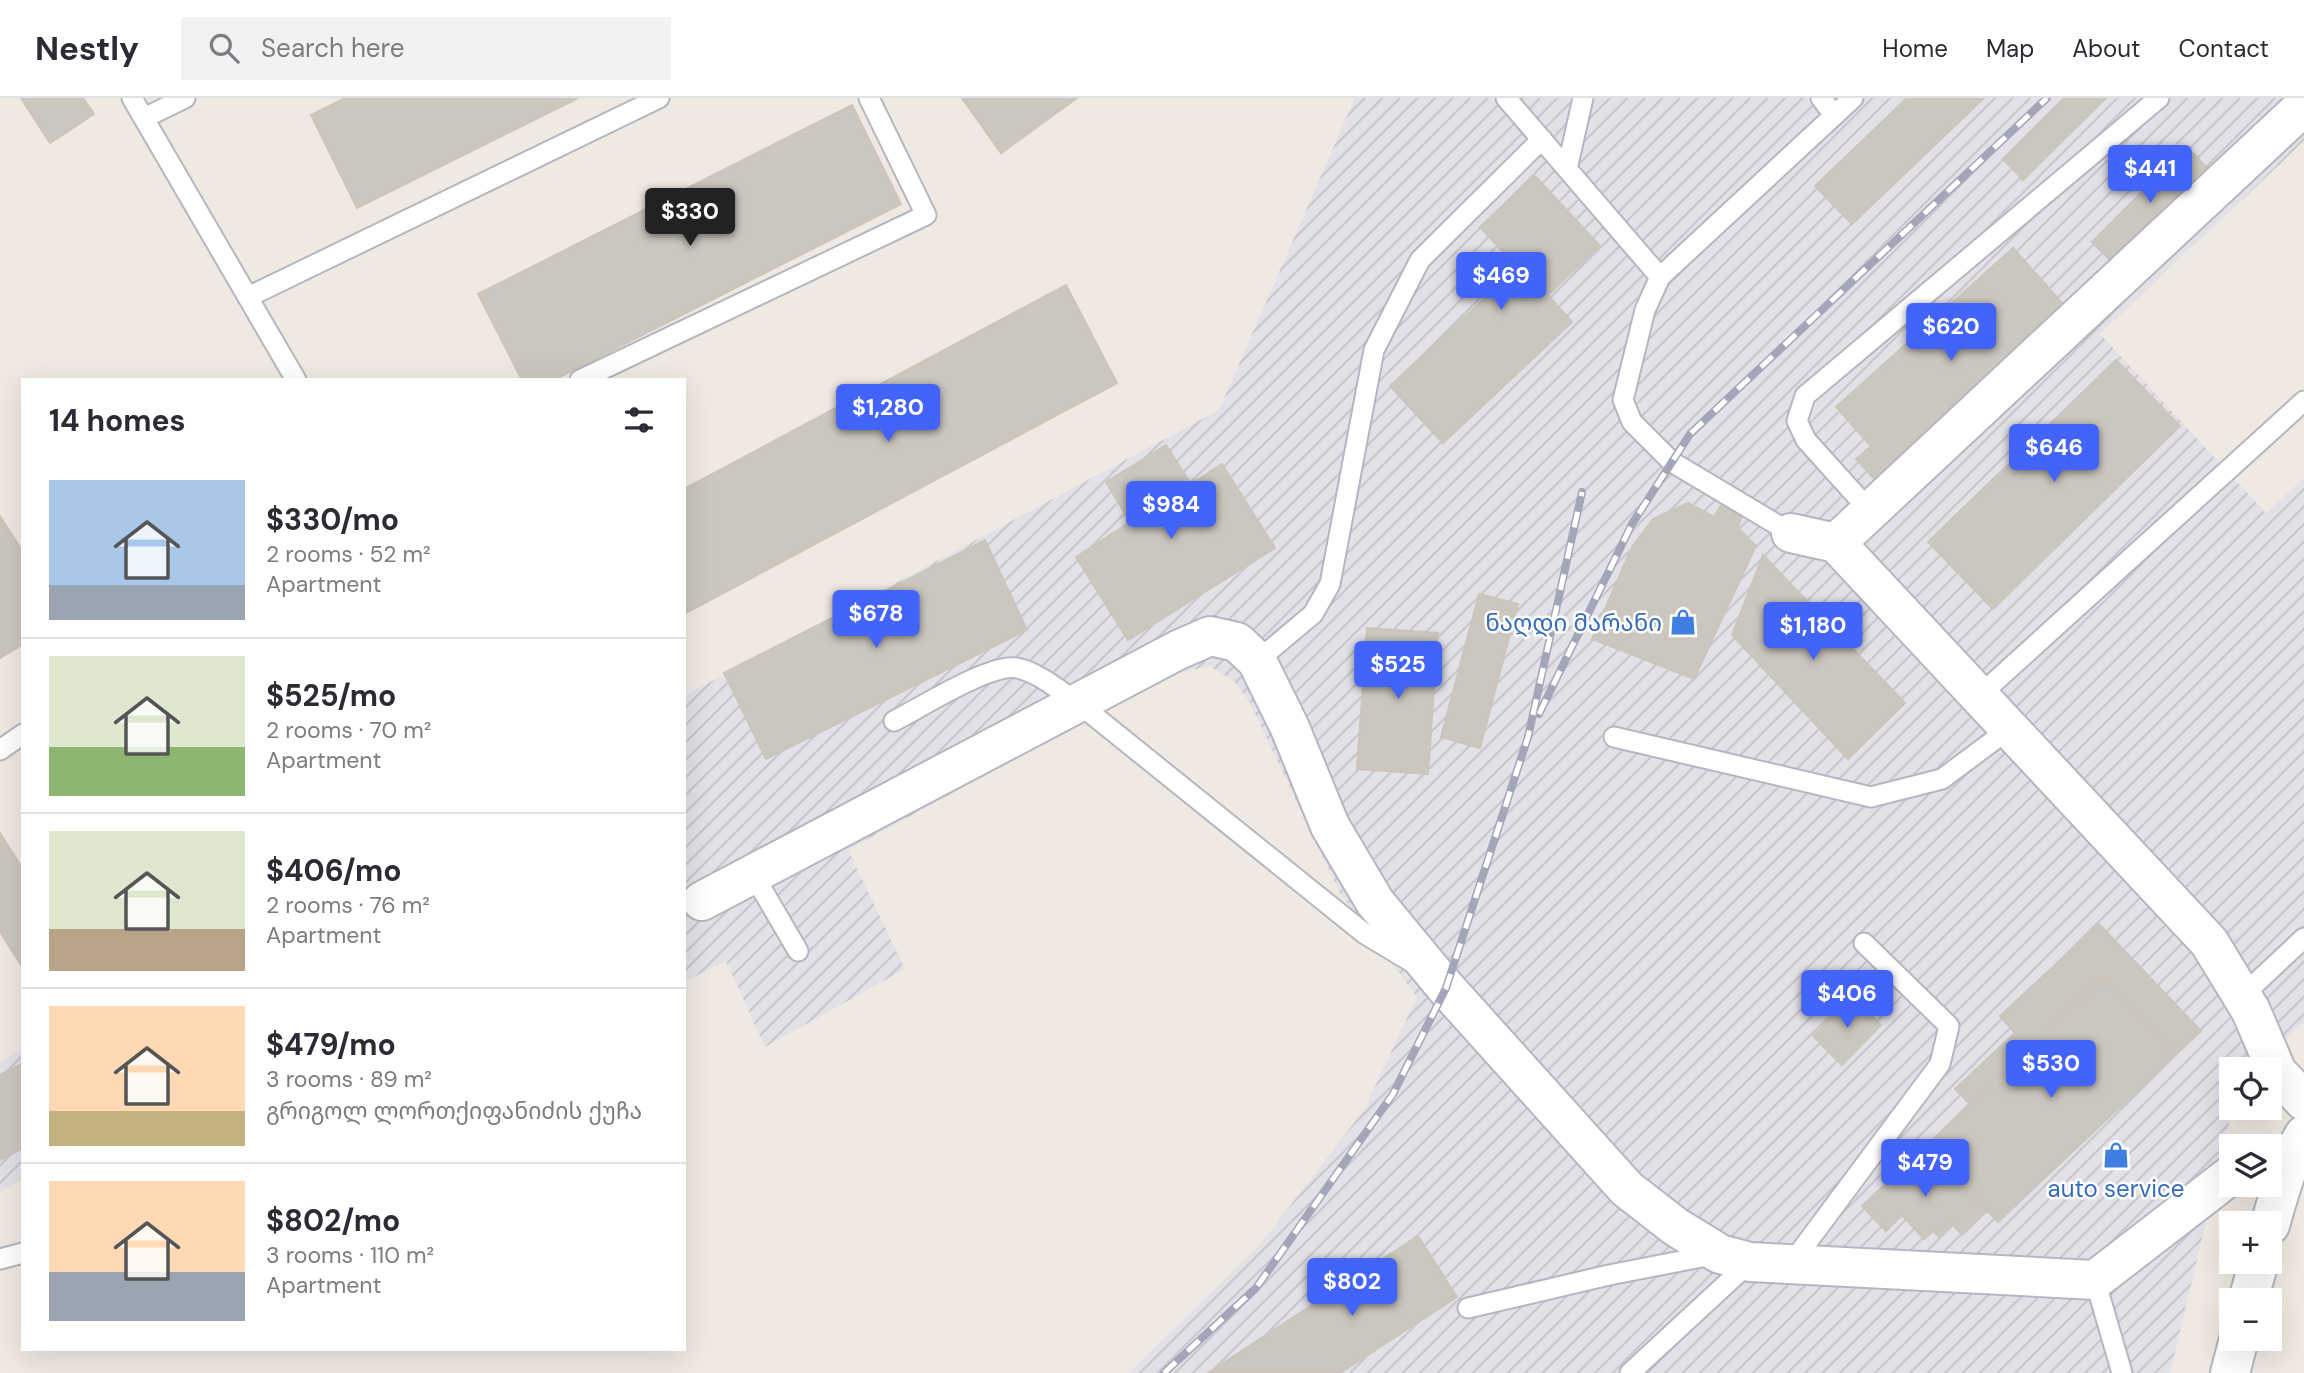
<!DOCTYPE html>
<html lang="en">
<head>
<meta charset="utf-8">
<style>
	:root { --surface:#fff; --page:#f2f2f3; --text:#2b2b33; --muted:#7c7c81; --line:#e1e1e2; --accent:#4264fb }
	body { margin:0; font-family:"DM Sans","Noto Sans Georgian",sans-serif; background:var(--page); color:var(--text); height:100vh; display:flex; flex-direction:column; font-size:26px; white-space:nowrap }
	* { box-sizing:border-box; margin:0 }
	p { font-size:23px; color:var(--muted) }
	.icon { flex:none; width:38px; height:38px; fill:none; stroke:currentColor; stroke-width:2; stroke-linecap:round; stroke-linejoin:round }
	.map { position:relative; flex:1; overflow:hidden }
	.sheet { position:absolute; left:21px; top:280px; width:665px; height:973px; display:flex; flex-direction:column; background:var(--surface); border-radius:0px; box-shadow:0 7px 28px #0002 }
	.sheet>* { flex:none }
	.tools { position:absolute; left:2219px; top:959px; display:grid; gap:14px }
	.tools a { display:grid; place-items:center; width:63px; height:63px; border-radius:0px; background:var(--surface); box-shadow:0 7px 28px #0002; font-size:35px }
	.price { position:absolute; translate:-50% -60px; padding:0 16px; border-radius:7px; background:var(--accent); color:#fff; font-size:23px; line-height:46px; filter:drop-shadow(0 2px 4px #0008) }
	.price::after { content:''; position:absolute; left:50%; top:42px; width:21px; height:16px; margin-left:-10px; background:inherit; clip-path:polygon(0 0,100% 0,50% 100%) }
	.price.active { background:#222; color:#fff }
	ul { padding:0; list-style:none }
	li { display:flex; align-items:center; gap:21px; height:175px; padding:0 28px }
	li+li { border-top:2px solid var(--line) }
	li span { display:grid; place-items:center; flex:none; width:196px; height:140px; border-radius:0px; color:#555 }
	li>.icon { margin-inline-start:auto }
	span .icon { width:84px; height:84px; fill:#fffc; stroke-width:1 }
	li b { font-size:30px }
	h2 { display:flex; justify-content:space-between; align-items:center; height:84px; padding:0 28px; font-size:30px }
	header { display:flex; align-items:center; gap:42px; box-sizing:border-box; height:98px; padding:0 35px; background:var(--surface); border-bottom:2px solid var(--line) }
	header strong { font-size:33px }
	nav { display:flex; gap:38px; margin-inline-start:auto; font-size:24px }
	.search { width:490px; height:63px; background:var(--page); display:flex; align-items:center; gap:18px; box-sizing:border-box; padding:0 24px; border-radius:0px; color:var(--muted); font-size:26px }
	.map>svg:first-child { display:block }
</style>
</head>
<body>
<header>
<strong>Nestly</strong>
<div class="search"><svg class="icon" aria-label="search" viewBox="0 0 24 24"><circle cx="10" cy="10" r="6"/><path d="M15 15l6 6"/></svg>Search here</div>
<nav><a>Home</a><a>Map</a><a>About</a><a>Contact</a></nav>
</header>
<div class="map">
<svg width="2304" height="1275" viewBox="0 0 2304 1275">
	<defs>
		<pattern id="industrial-furrows" width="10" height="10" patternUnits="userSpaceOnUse" patternTransform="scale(1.75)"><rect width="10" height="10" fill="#e3e1e8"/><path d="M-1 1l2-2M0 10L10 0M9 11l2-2" fill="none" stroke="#c3c1c7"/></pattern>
	</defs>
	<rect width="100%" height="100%" fill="#efe9e1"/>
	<!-- industrial -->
	<path fill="url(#industrial-furrows)" d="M 1355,0 L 2304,0 L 2304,43 L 2100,236 L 2266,415 L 2304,380 L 2304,924 L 2253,971 L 2231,971 L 2231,1010 L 2233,1010 L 2170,1275 L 1129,1275 L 1259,1148 L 1364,1012 L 1417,899 L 1340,795 L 1249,603 L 1234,583 L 1209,568 L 1167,578 L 848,752 L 905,871 L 765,949 L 726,863 L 684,884 L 684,598 L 1219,312 Z
		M 23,952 L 23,1080 L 0,1094 L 0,964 Z"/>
	<!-- building -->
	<path fill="#cbc7bf" stroke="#cbc5ba" stroke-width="2" d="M 21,0 L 83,0 L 94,16 L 50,45 Z
		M 345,0 L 578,0 L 357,110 L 311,17 Z
		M 962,0 L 1077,0 L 1001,55 Z
		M 1907,0 L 1984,0 L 1852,126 L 1815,88 Z
		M 2064,0 L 2106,0 L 2023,82 L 2003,61 Z
		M 852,7 L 901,106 L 554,282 L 522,282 L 478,196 Z
		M 2187,49 L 2208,71 L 2113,165 L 2092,144 Z
		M 1535,78 L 1600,148 L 1548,197 L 1572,224 L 1443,345 L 1390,288 L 1487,198 L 1473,183 L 1503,154 L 1480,129 Z
		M 2013,150 L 2071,215 L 1880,387 L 1856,361 L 1871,348 L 1836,309 Z
		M 1066,187 L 1117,285 L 684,516 L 684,391 Z
		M 2116,262 L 2180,328 L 1993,511 L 1928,444 Z
		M 1166,347 L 1191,386 L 1222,366 L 1275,450 L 1128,542 L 1076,459 L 1130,424 L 1106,384 Z
		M 1688,405 L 1714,419 L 1721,407 L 1742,417 L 1738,430 L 1756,448 L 1694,581 L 1592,541 L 1632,449 L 1653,421 Z
		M 0,418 L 23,454 L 23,546 L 0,560 Z
		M 985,442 L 1027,532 L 766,661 L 724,575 Z
		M 1763,457 L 1905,605 L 1848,661 L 1732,537 Z
		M 1479,496 L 1518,506 L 1480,650 L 1441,639 Z
		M 1367,530 L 1438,535 L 1428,676 L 1357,671 Z
		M 0,735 L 23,771 L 23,870 L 0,834 Z
		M 2099,826 L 2201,933 L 2175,957 L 2103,880 L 1970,1006 L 1955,991 L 2015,935 L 2000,918 Z
		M 2103,880 L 2175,957 L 1998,1124 L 1926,1048 Z
		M 1852,898 L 1881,927 L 1842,967 L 1813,938 Z
		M 23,965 L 23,1050 L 0,1062 L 0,977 Z
		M 1926,1048 L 1987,1113 L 1962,1137 L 1952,1126 L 1939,1139 L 1933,1133 L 1924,1141 L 1902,1117 L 1886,1133 L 1862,1108 Z
		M 1418,1138 L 1457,1199 L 1340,1275 L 1208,1275 Z"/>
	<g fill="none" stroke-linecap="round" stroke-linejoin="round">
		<!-- lane casing -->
		<g stroke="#b4b7c1" stroke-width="23">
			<path id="lane" d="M 132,0 L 296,282
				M 1506,0 L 1660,179
				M 1821,0 L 1834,17
				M 144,20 L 185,0
				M 1567,71 L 1583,0
				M 248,199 L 659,0
				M 580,282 L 926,117 L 869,0
				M 1870,413 L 1806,342 L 1797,323 L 1805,298 L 2159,0
				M 1791,435 L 1672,364 L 1632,324 L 1623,302 L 1645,212 L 1660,179 L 1853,0
				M 1257,563 L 1313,516 L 1330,486 L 1374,252 L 1420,162 L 1542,41
				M 1979,598 L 2304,303
				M 894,623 C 920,610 990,565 1017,570 C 1038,574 1060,593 1078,605 L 1365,836 L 1410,863
				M 1614,639 L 1871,699 L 1942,681 L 2009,631
				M 0,652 L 23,636
				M 753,776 L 798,853
				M 2242,898 L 2304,840
				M 0,1161 L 23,1155
				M 1791,1166 L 1940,966 L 1949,928 L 1864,845
				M 2095,1182 L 2122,1275
				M 1468,1210 L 1609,1177 L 1717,1156
				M 1630,1275 L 1750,1164"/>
		</g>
		<!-- street casing -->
		<g stroke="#b4b7c1" stroke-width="42">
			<path id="street" d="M 1791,435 L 1836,445 L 2209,844 L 2251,913 L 2277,974 L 2304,1003
				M 1836,445 L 2304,8
				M 702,803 L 1178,552 L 1210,538 L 1237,544 L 1257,563 L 1290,630 L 1330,728 L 1375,804 L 1446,890 L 1627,1091 L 1676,1129 L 1720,1156 L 1750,1164 L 2095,1182 L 2231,1077"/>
		</g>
		<!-- secondary casing -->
		<g stroke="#b4b7c1" stroke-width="42">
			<path id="secondary" d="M 2270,1127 C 2279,1096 2287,1065 2304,1037
				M 2248,1202 L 2259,1164
				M 2230,1275 L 2239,1241"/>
		</g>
		<!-- lane -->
		<use href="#lane" stroke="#fff" stroke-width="19"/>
		<!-- street -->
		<use href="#street" stroke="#fff" stroke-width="38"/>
		<!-- secondary -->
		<use href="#secondary" stroke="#fff" stroke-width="38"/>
		<!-- rail casing -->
		<g stroke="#a3a6b8" stroke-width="8">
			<path id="rail" d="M 1539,616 L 1632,426 L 1690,336 L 2047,0
				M 1164,1275 L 1256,1190 L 1393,996 L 1446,890 L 1528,639 L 1582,394"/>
		</g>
		<!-- rail -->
		<use href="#rail" stroke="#fff" stroke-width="5" stroke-dasharray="16" stroke-linecap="butt"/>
	</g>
	<!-- icons -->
	<defs>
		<g id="shop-bare" transform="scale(2.1)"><path d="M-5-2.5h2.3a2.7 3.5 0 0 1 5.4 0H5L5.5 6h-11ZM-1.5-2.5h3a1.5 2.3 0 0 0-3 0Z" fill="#3f7fe0" stroke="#fff" stroke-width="2.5" paint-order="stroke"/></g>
	</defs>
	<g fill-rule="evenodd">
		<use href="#shop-bare" x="1683" y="524"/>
		<use href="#shop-bare" x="2116" y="1057"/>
	</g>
	<g text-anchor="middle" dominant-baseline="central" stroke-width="5" stroke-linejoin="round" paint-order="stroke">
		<!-- shop labels -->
		<g font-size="24" fill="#366cbe" stroke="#fff" text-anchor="end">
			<text x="1662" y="524">ნაღდი მარანი</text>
			<text x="2116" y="1090" text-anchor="middle">auto service</text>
		</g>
	</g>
</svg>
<div class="tools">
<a><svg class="icon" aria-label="locate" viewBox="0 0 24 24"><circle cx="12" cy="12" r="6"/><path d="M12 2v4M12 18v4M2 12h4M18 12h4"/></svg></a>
<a><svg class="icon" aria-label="layers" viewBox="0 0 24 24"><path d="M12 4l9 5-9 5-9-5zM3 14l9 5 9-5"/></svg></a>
<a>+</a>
<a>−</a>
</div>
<b class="price" style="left:2150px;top:107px">$441</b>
<b class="price active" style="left:690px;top:150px">$330</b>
<b class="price" style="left:1501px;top:214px">$469</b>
<b class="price" style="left:1951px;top:265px">$620</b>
<b class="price" style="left:888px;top:346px">$1,280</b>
<b class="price" style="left:2054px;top:386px">$646</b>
<b class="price" style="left:1171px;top:443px">$984</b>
<b class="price" style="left:876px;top:552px">$678</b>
<b class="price" style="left:1813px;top:564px">$1,180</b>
<b class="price" style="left:1398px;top:603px">$525</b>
<b class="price" style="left:1847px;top:932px">$406</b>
<b class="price" style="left:2051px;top:1002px">$530</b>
<b class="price" style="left:1925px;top:1101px">$479</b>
<b class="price" style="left:1352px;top:1220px">$802</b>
<section class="sheet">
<h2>14 homes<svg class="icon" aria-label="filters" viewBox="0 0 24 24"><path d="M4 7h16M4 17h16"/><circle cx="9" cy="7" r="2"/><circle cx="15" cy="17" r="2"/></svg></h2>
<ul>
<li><span style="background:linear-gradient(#a9c7e8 75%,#9aa5b1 0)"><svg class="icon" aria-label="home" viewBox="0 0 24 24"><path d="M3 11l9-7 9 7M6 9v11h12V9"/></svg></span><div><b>$330/mo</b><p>2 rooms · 52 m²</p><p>Apartment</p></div></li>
<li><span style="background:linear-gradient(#dfe7d0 65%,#8fb573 0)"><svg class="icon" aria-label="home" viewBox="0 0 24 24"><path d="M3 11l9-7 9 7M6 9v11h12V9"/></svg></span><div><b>$525/mo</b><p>2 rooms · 70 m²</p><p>Apartment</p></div></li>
<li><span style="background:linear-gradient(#dfe7d0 70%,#b9a48a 0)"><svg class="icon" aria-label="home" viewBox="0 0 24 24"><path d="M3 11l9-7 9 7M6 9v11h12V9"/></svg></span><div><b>$406/mo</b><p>2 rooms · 76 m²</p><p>Apartment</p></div></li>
<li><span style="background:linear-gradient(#ffd9b3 75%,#c2b280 0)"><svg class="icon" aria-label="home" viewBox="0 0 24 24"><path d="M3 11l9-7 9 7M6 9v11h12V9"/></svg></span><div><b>$479/mo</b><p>3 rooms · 89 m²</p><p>გრიგოლ ლორთქიფანიძის ქუჩა</p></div></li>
<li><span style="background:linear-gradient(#ffd9b3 65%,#9aa5b1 0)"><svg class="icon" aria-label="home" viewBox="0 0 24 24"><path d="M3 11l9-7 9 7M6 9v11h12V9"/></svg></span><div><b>$802/mo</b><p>3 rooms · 110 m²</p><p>Apartment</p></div></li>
</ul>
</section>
</div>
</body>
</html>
